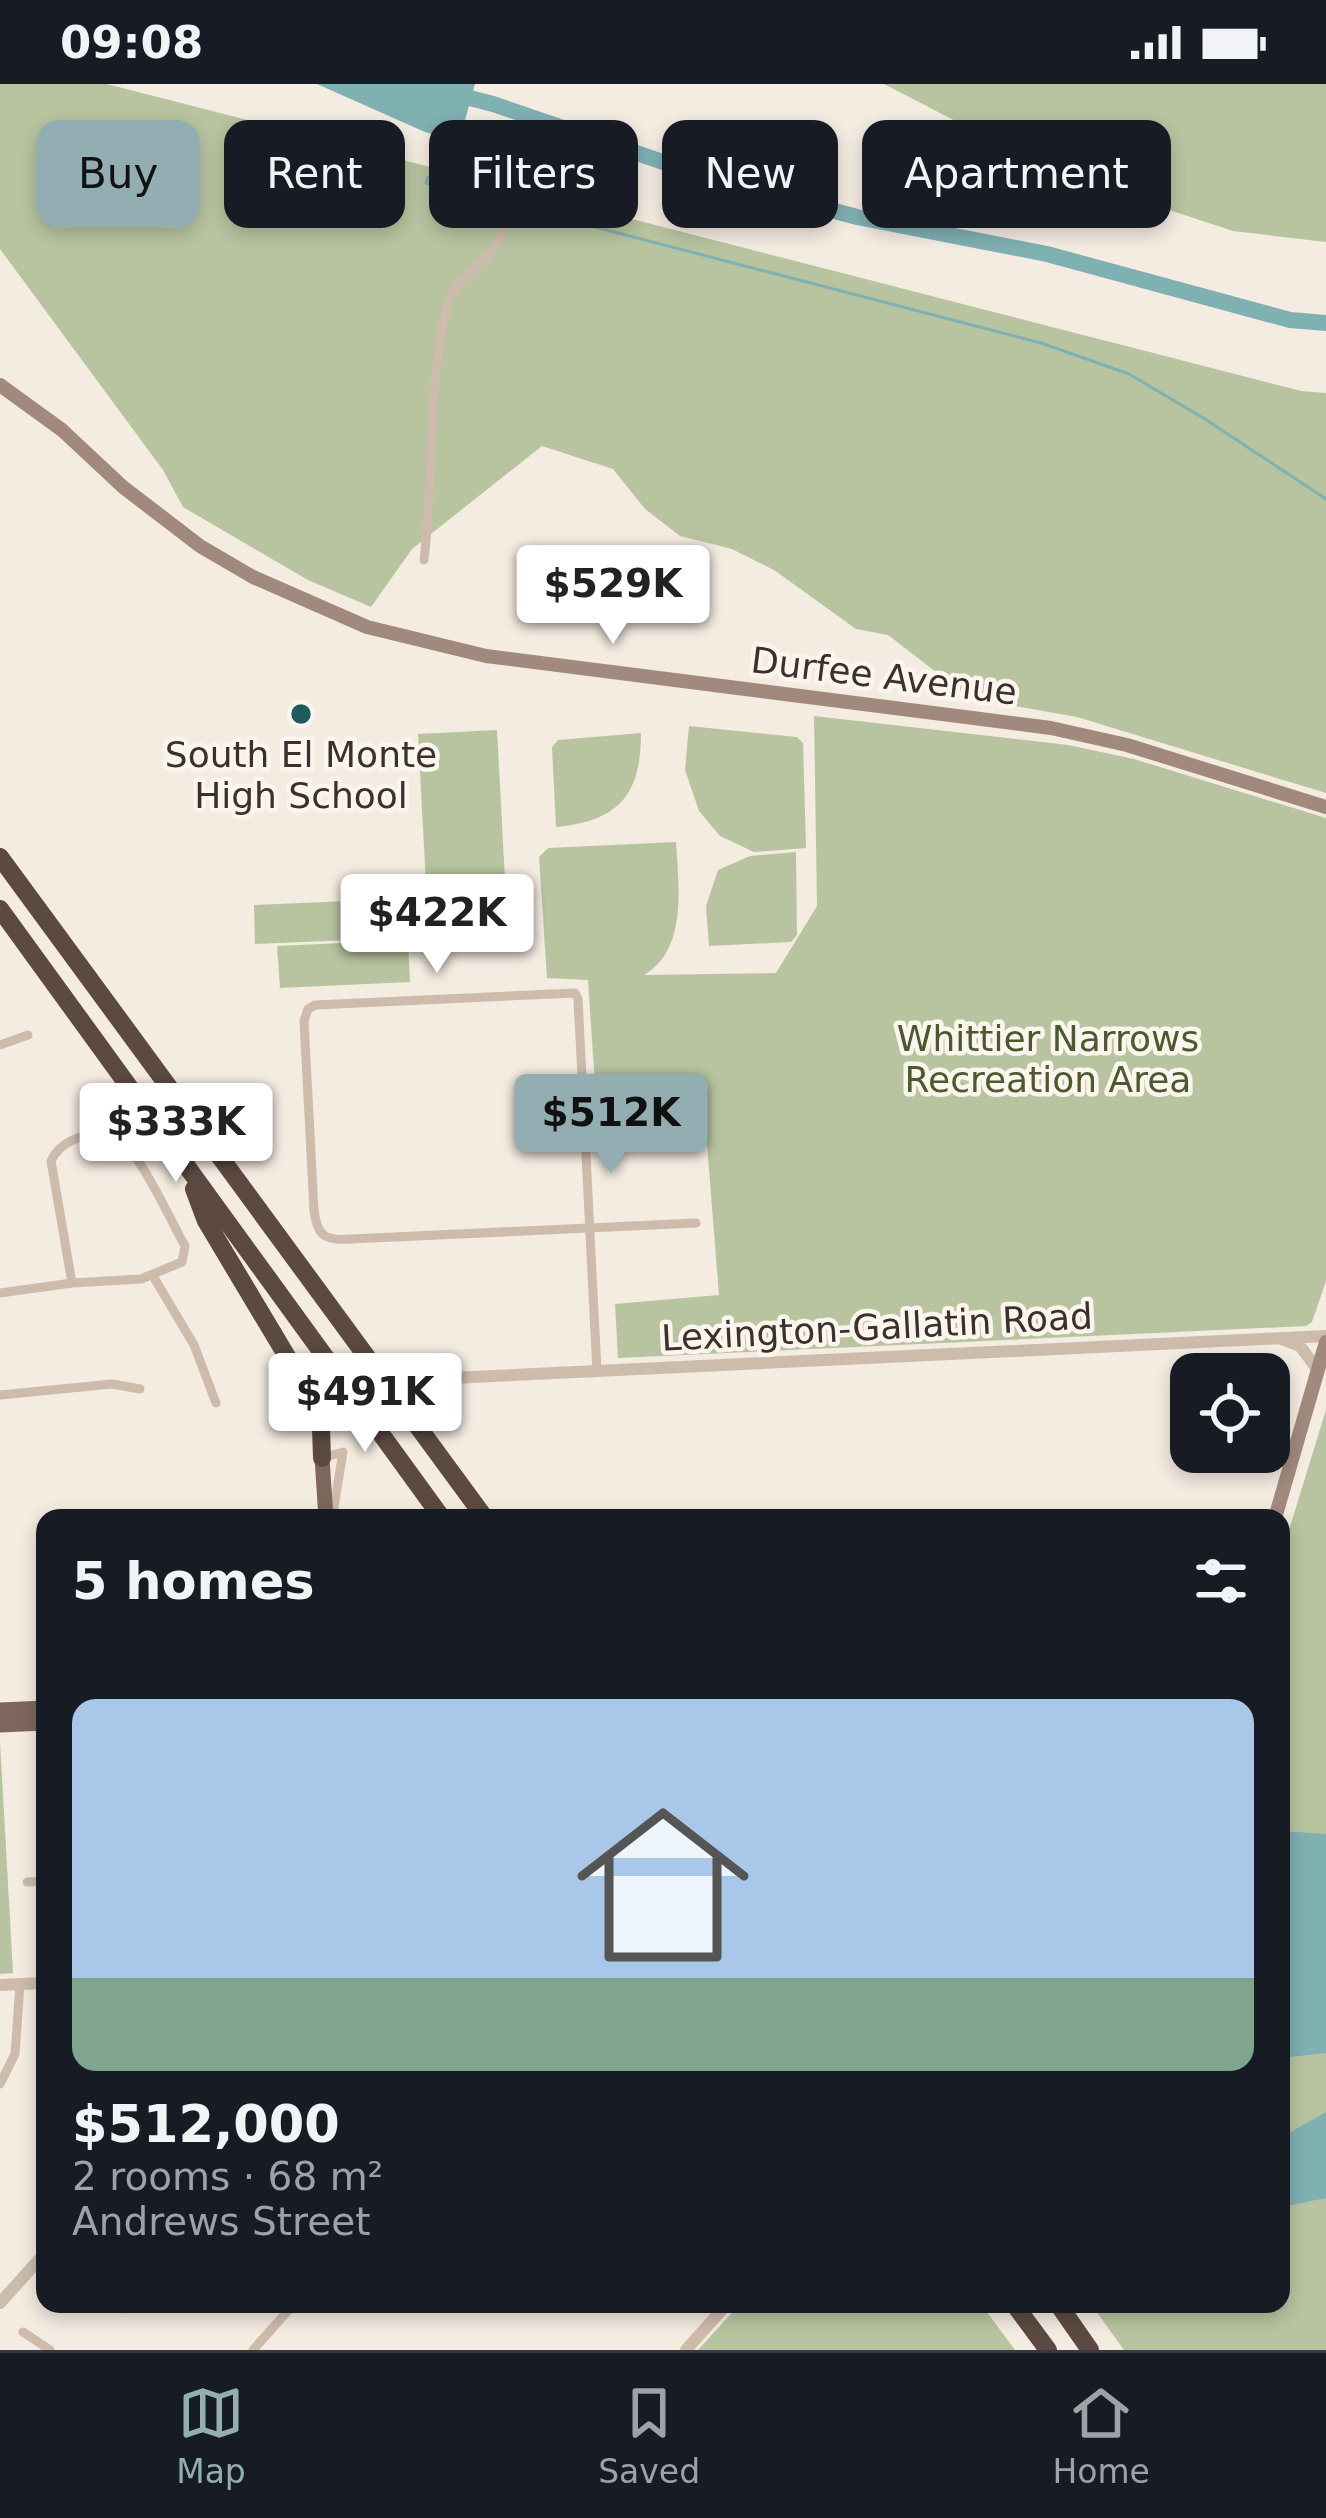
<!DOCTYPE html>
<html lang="en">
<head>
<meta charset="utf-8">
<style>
	:root { --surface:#171b24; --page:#20242c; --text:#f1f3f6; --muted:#9ea1a6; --line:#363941; --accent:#92aeb2 }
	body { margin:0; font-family:"DejaVu Sans",sans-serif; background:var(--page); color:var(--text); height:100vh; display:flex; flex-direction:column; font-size:45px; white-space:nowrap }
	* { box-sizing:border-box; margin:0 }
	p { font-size:39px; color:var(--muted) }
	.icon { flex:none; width:66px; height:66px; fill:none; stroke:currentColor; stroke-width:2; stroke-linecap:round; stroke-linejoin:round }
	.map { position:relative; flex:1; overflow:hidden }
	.sheet { position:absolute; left:36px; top:1425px; width:1254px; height:804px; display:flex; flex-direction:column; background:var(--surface); border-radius:24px; box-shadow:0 6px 18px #0003 }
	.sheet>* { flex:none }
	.banner { position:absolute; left:36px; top:36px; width:1254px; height:108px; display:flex; gap:24px }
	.controls { position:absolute; left:1170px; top:1269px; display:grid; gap:24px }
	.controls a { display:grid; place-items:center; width:120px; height:120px; border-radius:24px; background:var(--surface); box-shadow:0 6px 18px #0003; font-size:60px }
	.price { position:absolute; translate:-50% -102px; padding:0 27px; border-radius:12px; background:#fff; color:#222; font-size:39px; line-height:78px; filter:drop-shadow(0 3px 6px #0008) }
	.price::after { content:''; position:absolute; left:50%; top:72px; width:36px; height:27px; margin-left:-18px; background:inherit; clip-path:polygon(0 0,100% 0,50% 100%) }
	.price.active { background:var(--accent); color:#111 }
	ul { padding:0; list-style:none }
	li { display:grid; align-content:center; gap:24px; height:636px; padding:0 36px }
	li span { display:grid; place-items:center; height:372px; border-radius:24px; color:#555 }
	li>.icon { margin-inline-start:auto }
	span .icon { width:216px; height:216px; fill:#fffc; stroke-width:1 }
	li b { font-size:51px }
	h2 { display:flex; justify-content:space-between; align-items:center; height:144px; padding:0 36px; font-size:51px }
	.chip { padding:0 42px; border-radius:24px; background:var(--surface); box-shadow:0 6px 18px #0003; font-size:42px; line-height:108px }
	.chip.active { background:var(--accent); color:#111 }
	.status { display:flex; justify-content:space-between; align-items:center; height:84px; padding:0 60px; background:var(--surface); direction:ltr }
	.status svg { height:33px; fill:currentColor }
	.menu { display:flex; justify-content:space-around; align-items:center; height:168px; border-top:3px solid var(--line); background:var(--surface); font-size:33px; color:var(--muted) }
	.menu a { display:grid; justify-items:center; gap:6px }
	.menu .active { color:var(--accent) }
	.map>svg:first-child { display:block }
</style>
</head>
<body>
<div class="status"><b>09:08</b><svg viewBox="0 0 49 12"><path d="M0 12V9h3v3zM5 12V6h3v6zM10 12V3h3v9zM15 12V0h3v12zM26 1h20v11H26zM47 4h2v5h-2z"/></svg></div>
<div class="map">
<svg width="1326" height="2266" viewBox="0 0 1326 2266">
	<rect width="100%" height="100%" fill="#f4ebe1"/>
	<!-- green -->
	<path fill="#b8c4a0" d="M 0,0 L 107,0 L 1301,307 L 1326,309 L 1326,709 L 1077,633 L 970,614 L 888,551 L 856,545 L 774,486 L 732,465 L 680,452 L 645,425 L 613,385 L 542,362 L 412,465 L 371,523 L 308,496 L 183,423 L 163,386 L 0,165 Z
		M 884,0 L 1326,0 L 1326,158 L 1233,147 L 1054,88 Z
		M 814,632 L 1068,661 L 1134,675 L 1326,734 L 1326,1197 L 1312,1238 L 1306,1242 L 618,1274 L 615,1220 L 719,1211 L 702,997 L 595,1001 L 588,896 L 547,894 L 539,773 L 548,764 L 676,758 C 679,804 687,866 644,891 L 776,889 L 817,822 Z
		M 689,642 L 797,653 L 803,659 L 806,764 L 754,768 L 720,752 L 699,727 L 685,686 Z
		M 497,646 L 505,796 L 426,800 L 418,650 Z
		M 641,649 C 641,712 618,737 556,743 L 552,663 L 558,656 Z
		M 796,768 L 797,851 L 791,858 L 709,862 L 706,822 L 718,786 L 750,772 Z
		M 397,815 L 399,854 L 255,860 L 254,821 Z
		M 408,856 L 410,898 L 280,904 L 277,862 Z
		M 1326,1326 L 1326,2266 L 1124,2266 L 1091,2220 L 1281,2220 L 1281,1472 Z
		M 0,1657 L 13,1889 L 0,1890 Z
		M 740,2220 L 981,2220 L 1015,2266 L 698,2266 Z"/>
	<!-- water -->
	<path fill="#7fb0b2" d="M 317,0 L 475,0 L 459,58 L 425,48 Z
		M 1281,1747 L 1326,1750 L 1326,1969 L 1281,1974 Z
		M 1326,2028 L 1326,2114 L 1281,2123 L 1281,2048 L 1289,2049 Z"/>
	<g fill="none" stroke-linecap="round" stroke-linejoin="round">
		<!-- stream -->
		<path stroke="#7fb0b2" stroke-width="3" d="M 437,64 L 440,54
			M 428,93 L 426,99 L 1041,259 L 1129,290 L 1205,335 L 1326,415"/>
		<!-- river -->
		<path stroke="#7fb0b2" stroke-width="16" d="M 416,0 L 493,20 L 704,92 L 857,133 L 1047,170 L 1290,236 L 1326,239"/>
		<!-- minor -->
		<path stroke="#cdbbac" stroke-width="9" d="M 424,476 C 434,393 427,304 447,222 C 455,189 496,179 505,140
			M 0,961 L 28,951
			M 153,1192 L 194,1261 L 216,1319
			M 0,1209 L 72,1199 L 141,1195 L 182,1178 L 185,1162 C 168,1132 139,1064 111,1048 C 88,1049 61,1055 51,1077 L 72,1199
			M 597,1287 L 578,915 L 575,909 L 315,921 L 308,925 L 304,937 L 314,1126 C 317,1153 326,1157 351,1155 L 696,1139
			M 0,1311 L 112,1300 L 140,1305
			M 322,1374 L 343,1368 L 333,1429
			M 27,1798 L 45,1797
			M 0,2000 L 15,1970 L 20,1900
			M 119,2220 L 125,2225
			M 23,2248 L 50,2266
			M 253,2266 L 294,2220"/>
		<!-- tertiary -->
		<path stroke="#cdbbac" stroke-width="12" d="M 1284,1256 L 1300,1262 L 1318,1286
			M 431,1295 L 1326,1252
			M 0,1901 L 45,1899
			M 0,2219 L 45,2169
			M 686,2266 L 727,2220"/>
		<!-- secondary -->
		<path stroke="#a18a7d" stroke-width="14" d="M 0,301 L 62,346 L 123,403 L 200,462 L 253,493 L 367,543 L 486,572 L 1051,644 L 1127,661 L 1326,723
			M 1275,1434 L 1326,1258"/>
		<!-- primary -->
		<path stroke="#7d675c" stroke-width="15" d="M 322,1374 L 326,1434
			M 0,1626 L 45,1624
			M 0,1641 L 45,1639"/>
		<!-- motorway -->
		<path stroke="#5c4a42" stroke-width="18" d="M 0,773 L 485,1434
			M 0,825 L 442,1434
			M 194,1105 L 206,1137 L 313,1316 L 321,1344 L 322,1374
			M 358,1434 L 395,1434
			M 1014,2220 L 1048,2266
			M 1058,2220 L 1090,2266"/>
	</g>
	<!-- markers -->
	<circle fill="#1f5a5e" stroke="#fbf5ee" stroke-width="4.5" cx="301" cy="630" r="12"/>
	<g text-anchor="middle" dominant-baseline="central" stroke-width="9" stroke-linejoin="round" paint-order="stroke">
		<!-- street labels -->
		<g font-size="36" fill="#3b302b" stroke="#fbf5ee">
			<text transform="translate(884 592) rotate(7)">Durfee Avenue</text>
			<text transform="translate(877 1243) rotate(-3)">Lexington-Gallatin Road</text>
		</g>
		<!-- poi labels -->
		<g font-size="36" fill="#3b302b" stroke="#fbf5ee">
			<text x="301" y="670">South El Monte<tspan x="301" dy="41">High School</tspan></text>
		</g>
		<!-- park labels -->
		<g font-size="36" fill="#4a5a2e" stroke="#fbf5ee">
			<text x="1048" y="954">Whittier Narrows<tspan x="1048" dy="41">Recreation Area</tspan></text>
		</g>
	</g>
</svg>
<div class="controls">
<a><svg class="icon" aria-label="locate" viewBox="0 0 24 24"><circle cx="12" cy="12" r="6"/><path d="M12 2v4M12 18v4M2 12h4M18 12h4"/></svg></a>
</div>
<b class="price" style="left:613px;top:563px">$529K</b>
<b class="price" style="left:437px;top:892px">$422K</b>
<b class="price active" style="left:611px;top:1092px">$512K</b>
<b class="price" style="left:176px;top:1101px">$333K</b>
<b class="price" style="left:365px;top:1371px">$491K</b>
<div class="banner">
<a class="chip active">Buy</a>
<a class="chip">Rent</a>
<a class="chip">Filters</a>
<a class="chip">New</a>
<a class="chip">Apartment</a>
</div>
<section class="sheet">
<h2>5 homes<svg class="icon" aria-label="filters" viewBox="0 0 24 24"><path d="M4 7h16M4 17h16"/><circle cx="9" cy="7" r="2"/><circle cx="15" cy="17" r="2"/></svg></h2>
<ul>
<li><span style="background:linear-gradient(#a9c7e8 75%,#7fa58c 0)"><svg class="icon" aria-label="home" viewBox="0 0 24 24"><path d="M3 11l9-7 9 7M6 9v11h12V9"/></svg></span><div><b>$512,000</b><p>2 rooms · 68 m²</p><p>Andrews Street</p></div></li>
</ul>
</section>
</div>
<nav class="menu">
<a class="active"><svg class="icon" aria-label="map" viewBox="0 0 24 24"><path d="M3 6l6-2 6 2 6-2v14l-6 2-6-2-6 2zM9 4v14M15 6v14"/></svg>Map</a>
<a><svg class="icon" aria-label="saved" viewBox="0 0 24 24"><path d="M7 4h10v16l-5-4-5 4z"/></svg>Saved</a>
<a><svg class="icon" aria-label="home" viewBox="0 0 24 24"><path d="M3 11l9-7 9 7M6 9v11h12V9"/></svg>Home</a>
</nav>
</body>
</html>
